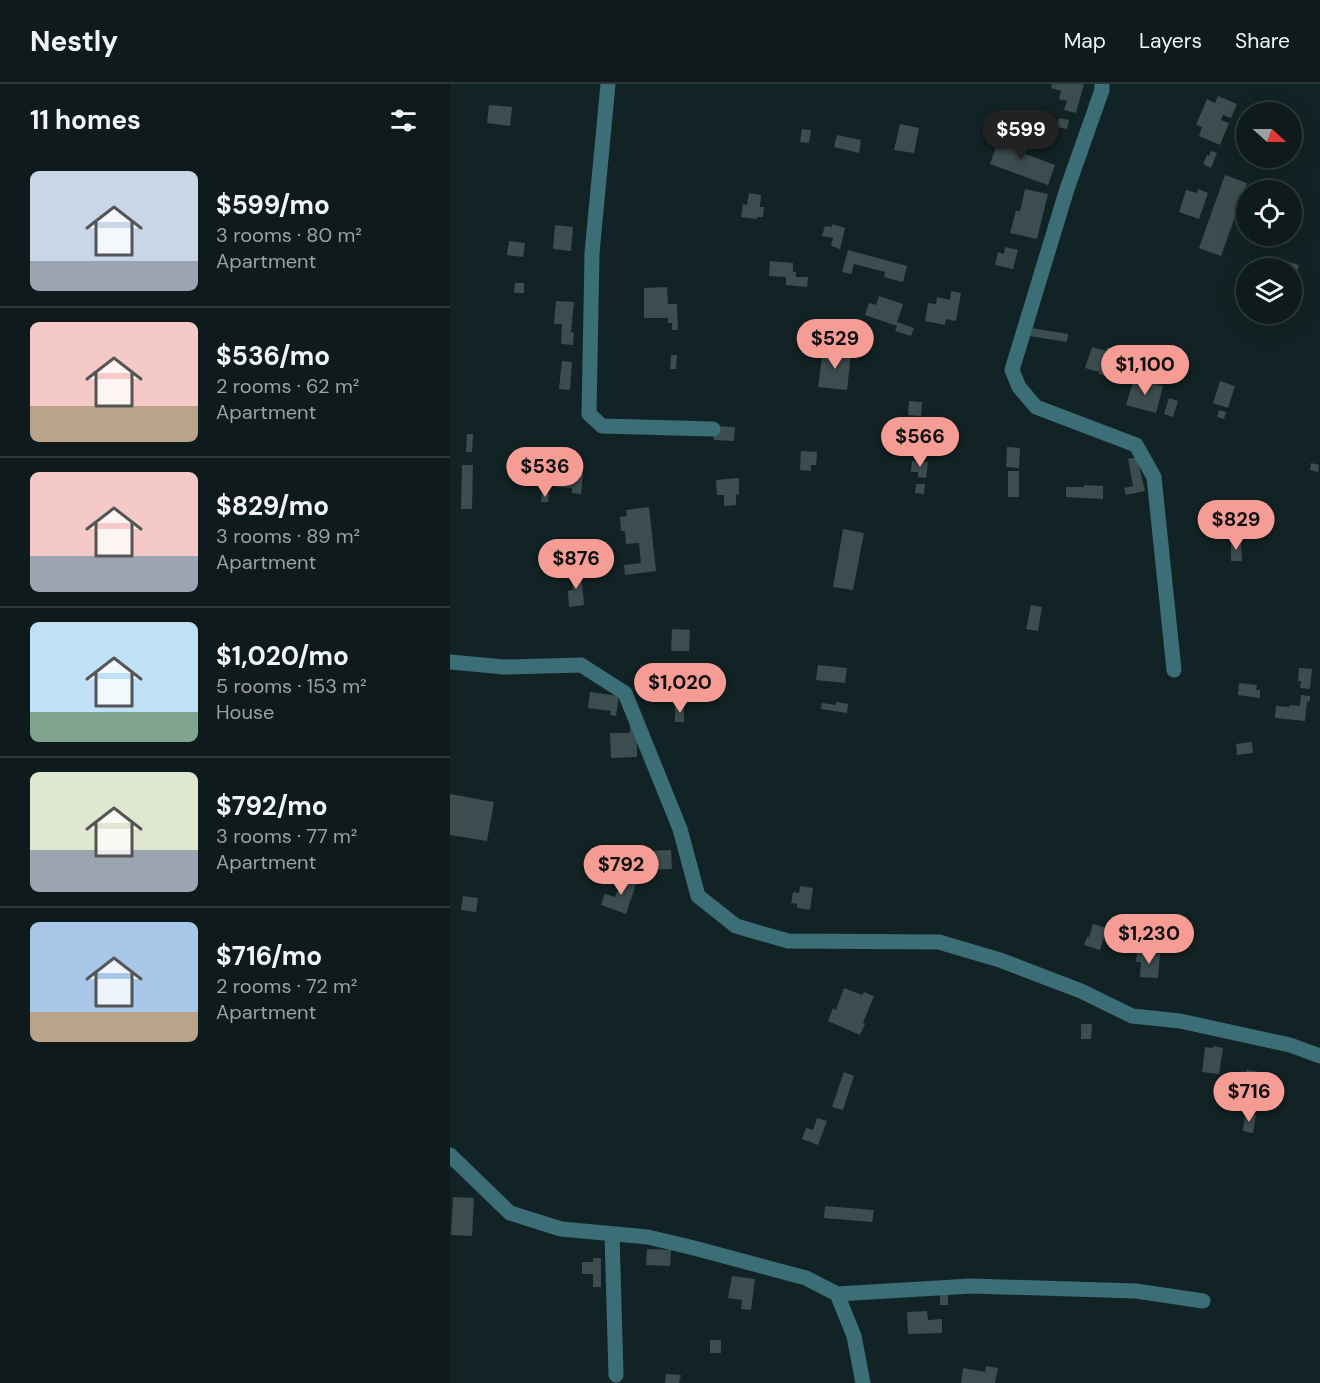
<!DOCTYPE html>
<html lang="en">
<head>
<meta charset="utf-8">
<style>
	:root { --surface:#0e1a1c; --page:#172325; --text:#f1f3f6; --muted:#9ba1a3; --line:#2e383b; --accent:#f59c95 }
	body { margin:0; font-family:"DM Sans",sans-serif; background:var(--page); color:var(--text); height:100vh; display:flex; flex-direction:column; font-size:22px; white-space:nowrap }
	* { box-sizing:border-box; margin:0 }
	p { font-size:20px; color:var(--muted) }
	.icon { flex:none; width:33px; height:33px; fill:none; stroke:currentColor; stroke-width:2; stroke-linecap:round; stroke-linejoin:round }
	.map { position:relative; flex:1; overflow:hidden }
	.side { display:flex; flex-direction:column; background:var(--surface); width:450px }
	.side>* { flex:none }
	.needle { width:39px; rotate:111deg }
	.fabs { position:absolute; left:786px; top:18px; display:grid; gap:12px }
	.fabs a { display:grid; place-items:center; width:66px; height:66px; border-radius:50%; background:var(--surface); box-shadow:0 6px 24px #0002,0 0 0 2px var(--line); font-size:30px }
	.price { position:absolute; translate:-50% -51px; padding:0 14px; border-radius:21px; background:var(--accent); color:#111; font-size:20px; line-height:39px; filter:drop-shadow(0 2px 3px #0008) }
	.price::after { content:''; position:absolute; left:50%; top:36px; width:18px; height:14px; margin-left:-9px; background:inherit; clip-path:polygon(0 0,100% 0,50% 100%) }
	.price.current { background:#222; color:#fff }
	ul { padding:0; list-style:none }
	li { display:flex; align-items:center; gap:18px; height:150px; padding:0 30px }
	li+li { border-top:2px solid var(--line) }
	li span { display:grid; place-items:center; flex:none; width:168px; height:120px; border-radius:9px; color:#555 }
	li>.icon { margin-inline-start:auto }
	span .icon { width:72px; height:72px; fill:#fffc; stroke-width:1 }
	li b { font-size:26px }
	h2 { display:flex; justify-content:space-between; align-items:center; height:72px; padding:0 30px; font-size:26px }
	header { display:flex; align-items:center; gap:36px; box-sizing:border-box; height:84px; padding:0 30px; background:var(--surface); border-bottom:2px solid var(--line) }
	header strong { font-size:28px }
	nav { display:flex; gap:33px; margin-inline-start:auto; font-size:21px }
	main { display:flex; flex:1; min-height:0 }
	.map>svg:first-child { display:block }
</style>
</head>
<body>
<header>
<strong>Nestly</strong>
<nav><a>Map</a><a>Layers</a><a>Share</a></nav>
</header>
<main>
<section class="side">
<h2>11 homes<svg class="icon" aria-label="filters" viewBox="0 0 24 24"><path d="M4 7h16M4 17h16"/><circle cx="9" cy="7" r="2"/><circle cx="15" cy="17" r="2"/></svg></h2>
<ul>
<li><span style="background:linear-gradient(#c9d6e8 75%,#9aa5b1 0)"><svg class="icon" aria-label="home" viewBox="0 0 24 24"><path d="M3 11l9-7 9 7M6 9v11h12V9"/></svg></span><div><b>$599/mo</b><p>3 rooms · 80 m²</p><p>Apartment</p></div></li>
<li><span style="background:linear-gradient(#f6c9c9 70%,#b9a48a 0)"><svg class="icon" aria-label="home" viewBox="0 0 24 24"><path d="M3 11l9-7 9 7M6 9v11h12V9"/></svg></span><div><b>$536/mo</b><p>2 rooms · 62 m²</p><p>Apartment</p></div></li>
<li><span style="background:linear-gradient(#f6c9c9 70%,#9aa5b1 0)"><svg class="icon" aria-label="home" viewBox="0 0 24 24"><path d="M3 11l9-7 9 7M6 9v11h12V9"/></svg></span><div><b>$829/mo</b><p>3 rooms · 89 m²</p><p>Apartment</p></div></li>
<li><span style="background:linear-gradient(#bfe0f5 75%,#7fa58c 0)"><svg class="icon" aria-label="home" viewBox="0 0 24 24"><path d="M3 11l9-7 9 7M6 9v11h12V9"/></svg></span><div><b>$1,020/mo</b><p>5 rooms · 153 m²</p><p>House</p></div></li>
<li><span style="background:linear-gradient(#dfe7d0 65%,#9aa5b1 0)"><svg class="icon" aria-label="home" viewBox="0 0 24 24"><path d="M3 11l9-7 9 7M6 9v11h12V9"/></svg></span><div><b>$792/mo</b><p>3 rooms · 77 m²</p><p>Apartment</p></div></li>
<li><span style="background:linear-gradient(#a9c7e8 75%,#b9a48a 0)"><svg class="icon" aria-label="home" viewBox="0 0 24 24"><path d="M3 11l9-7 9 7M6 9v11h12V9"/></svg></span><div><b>$716/mo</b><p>2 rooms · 72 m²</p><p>Apartment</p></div></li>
</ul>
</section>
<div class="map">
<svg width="870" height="1299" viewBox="0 0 870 1299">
	<rect width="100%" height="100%" fill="#122325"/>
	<!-- building -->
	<path fill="#3c4d50" d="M 602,0 L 634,0 L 626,29 L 614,26 L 617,17 L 609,15 L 611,7 L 601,4 Z
		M 768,12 L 787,20 L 781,34 L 773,31 L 771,36 L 779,39 L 770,61 L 749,52 L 752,43 L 746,41 L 757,15 L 765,19 Z
		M 39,21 L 62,23 L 60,42 L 37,39 Z
		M 609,34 L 619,36 L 617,45 L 607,43 Z
		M 450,40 L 469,44 L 464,69 L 444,66 Z
		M 352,45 L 361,46 L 359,59 L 350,58 Z
		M 551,50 L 569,56 L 565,66 L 605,81 L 598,101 L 540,80 Z
		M 387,51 L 411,56 L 409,69 L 384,63 Z
		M 761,67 L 767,69 L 761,84 L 753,80 L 757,71 L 759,72 Z
		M 775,91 L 797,99 L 771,172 L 749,164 Z
		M 575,105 L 598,110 L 587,155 L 560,149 L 566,127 L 570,127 Z
		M 748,105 L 758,109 L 749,135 L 729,128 L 736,106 L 747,109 Z
		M 299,109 L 311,111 L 310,123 L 314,123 L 313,133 L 308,133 L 307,135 L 291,133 L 293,120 L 297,121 Z
		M 382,140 L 395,144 L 390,165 L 381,162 L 383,154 L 372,152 L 375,142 L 382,143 Z
		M 105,141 L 123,143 L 121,167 L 103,165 Z
		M 59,157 L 75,159 L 73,173 L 57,171 Z
		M 555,163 L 568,166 L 563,185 L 545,181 L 548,168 L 554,170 Z
		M 398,166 L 457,182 L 453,198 L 434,193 L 435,188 L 404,180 L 401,190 L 392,188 Z
		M 831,176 L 849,181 L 846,191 L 842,190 L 842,184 L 829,184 Z
		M 320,177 L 343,179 L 343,188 L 346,188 L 346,193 L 358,193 L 357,203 L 336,201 L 336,193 L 319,192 Z
		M 65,199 L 74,199 L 74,209 L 64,209 Z
		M 217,203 L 218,220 L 227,220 L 228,246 L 222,246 L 222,239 L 218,239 L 218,234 L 194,234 L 194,204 Z
		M 501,207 L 511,209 L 506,237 L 496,235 L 495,241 L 475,237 L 478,219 L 486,220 L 487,213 L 500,216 Z
		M 429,212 L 453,220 L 447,238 L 464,244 L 461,252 L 445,247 L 447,242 L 415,231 L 419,219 L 426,221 Z
		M 106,217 L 124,218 L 121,248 L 124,249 L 123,261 L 111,260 L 112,240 L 104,240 Z
		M 575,243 L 618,250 L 617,258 L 573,251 Z
		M 642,263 L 656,267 L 657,264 L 663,265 L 655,292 L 649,290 L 649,288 L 635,284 Z
		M 373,266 L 401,270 L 397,306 L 368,303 Z
		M 707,266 L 723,271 L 716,296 L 699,291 Z
		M 221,271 L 227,271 L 226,285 L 220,285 Z
		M 112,277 L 122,278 L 120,306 L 109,305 Z
		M 684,294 L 713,302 L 706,329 L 676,321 Z
		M 770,297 L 785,302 L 778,324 L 763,319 Z
		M 719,314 L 728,317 L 723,333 L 714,330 Z
		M 459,317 L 472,318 L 471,332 L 458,331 Z
		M 769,326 L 776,328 L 774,335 L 767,333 Z
		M 264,342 L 285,343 L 284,357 L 264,356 Z
		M 17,350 L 23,350 L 22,368 L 16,368 Z
		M 557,363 L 570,364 L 569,384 L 556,383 Z
		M 351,367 L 367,368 L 366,381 L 361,381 L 361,387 L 350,386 Z
		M 687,373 L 695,407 L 676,411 L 674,404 L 683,402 L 678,375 Z
		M 462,377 L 478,378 L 476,394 L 468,393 L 468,388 L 461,388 Z
		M 861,379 L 869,381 L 868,388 L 860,386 Z
		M 12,381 L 23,381 L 22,425 L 11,425 Z
		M 558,387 L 569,387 L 569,413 L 558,413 Z
		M 113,388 L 133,390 L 131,410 L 122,409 L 122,404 L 104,403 L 105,394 L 112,394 Z
		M 289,394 L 289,410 L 286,411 L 286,421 L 274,422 L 274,411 L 267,411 L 266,396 Z
		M 466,400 L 475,400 L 474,410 L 465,409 Z
		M 634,401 L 653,402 L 653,415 L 616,413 L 616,403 L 634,403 Z
		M 92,409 L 99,409 L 98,418 L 91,418 Z
		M 199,423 L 206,487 L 175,491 L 174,481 L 191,479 L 189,459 L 176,460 L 175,447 L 171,447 L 170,433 L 177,432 L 176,426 Z
		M 794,425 L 801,425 L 801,448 L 794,447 Z
		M 393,445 L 414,449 L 403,506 L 383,503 Z
		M 781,457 L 791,457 L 792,477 L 781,477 Z
		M 131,486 L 134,521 L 119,523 L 118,507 L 123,506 L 121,487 Z
		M 581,521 L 592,523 L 588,547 L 576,545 Z
		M 222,545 L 240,546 L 239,567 L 221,567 Z
		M 368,581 L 397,584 L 395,599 L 366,596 Z
		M 849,584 L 862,585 L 860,605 L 850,604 L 851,597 L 848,597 Z
		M 789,599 L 807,601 L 806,606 L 810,606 L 810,614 L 788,611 Z
		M 140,608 L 169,612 L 166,632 L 160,631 L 161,627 L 138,624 Z
		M 851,611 L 860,612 L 860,618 L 857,617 L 855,637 L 825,634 L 826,622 L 839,623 L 840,621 L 850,622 Z
		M 386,618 L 398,620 L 397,629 L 371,625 L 372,619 L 386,621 Z
		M 225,622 L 234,622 L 234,638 L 225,638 Z
		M 180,641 L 187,641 L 187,673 L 161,674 L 160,649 L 180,649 Z
		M 802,658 L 803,669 L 787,671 L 786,660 Z
		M 0,710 L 44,718 L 37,757 L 0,751 Z
		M 221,766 L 222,785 L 197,786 L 196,773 L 193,774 L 193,767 Z
		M 173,792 L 187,797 L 176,830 L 151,821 L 155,810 L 165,813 Z
		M 350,802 L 363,804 L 360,826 L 347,824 L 347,820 L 341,819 L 343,808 L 349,809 Z
		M 13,812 L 28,814 L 26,828 L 11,826 Z
		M 643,840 L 657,844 L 650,866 L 634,861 L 637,853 L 639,853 Z
		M 687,868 L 710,870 L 708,894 L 690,893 L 691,878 L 686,878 Z
		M 394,904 L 412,911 L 414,908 L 424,912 L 413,939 L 415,940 L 410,951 L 378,937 L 383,924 L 386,926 Z
		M 631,940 L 642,940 L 641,955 L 631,955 Z
		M 763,962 L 773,964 L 769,990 L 752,988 L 755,963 L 763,964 Z
		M 796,986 L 807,987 L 802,1025 L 791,1024 L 794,1008 L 790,1007 L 792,987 L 796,988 Z
		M 394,988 L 404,992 L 393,1026 L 382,1023 Z
		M 795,1029 L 806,1031 L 803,1049 L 793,1047 Z
		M 367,1034 L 377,1037 L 368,1061 L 352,1055 L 356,1044 L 363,1046 Z
		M 3,1113 L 24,1114 L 22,1152 L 1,1151 Z
		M 375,1122 L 424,1126 L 422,1138 L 374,1134 Z
		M 197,1165 L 221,1166 L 220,1182 L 196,1181 Z
		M 143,1174 L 151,1174 L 151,1203 L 143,1203 L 143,1190 L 132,1190 L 132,1178 L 143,1178 Z
		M 282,1192 L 305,1195 L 301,1226 L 291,1225 L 292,1216 L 278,1214 Z
		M 498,1206 L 498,1221 L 490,1221 L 490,1207 Z
		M 477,1227 L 478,1236 L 492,1235 L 492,1249 L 458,1250 L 457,1228 Z
		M 260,1256 L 271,1256 L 271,1269 L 260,1269 Z
		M 536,1282 L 548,1284 L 545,1299 L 511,1299 L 513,1284 L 535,1288 Z
		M 216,1290 L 231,1291 L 229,1299 L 215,1299 Z"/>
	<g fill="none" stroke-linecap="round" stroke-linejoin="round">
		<!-- minor -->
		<path stroke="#3b6e76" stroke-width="15" d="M 158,0 L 142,169 L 139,330 L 152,342 L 263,345
			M 652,0 L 652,6 L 617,105 L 562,286 L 569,303 L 586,323 L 686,361 L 704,393 L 724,586
			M 0,578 L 54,583 L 131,581 L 175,609 L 230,745 L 248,812 L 286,842 L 338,857 L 489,858 L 550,876 L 631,907 L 682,932 L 730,937 L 840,961 L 870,972
			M 0,1071 L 60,1129 L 111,1145 L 198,1153 L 244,1164 L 356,1194 L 387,1210 L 404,1252 L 413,1299
			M 162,1150 L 166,1291
			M 387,1210 L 521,1202 L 686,1207 L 753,1217"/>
	</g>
</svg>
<div class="fabs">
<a><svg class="needle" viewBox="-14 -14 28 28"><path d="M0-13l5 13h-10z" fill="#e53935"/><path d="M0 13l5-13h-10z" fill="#9ba1a3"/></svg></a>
<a><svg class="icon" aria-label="locate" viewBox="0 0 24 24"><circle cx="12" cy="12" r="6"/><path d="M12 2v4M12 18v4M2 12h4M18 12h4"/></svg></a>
<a><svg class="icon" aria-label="layers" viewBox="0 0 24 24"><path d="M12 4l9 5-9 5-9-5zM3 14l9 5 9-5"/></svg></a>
</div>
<b class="price current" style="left:571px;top:77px">$599</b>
<b class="price" style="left:385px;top:286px">$529</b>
<b class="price" style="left:695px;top:312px">$1,100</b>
<b class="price" style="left:470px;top:384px">$566</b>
<b class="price" style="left:95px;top:414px">$536</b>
<b class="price" style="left:786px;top:467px">$829</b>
<b class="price" style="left:126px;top:506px">$876</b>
<b class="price" style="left:230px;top:630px">$1,020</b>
<b class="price" style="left:171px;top:812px">$792</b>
<b class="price" style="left:699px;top:881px">$1,230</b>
<b class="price" style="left:799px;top:1039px">$716</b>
</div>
</main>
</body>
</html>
